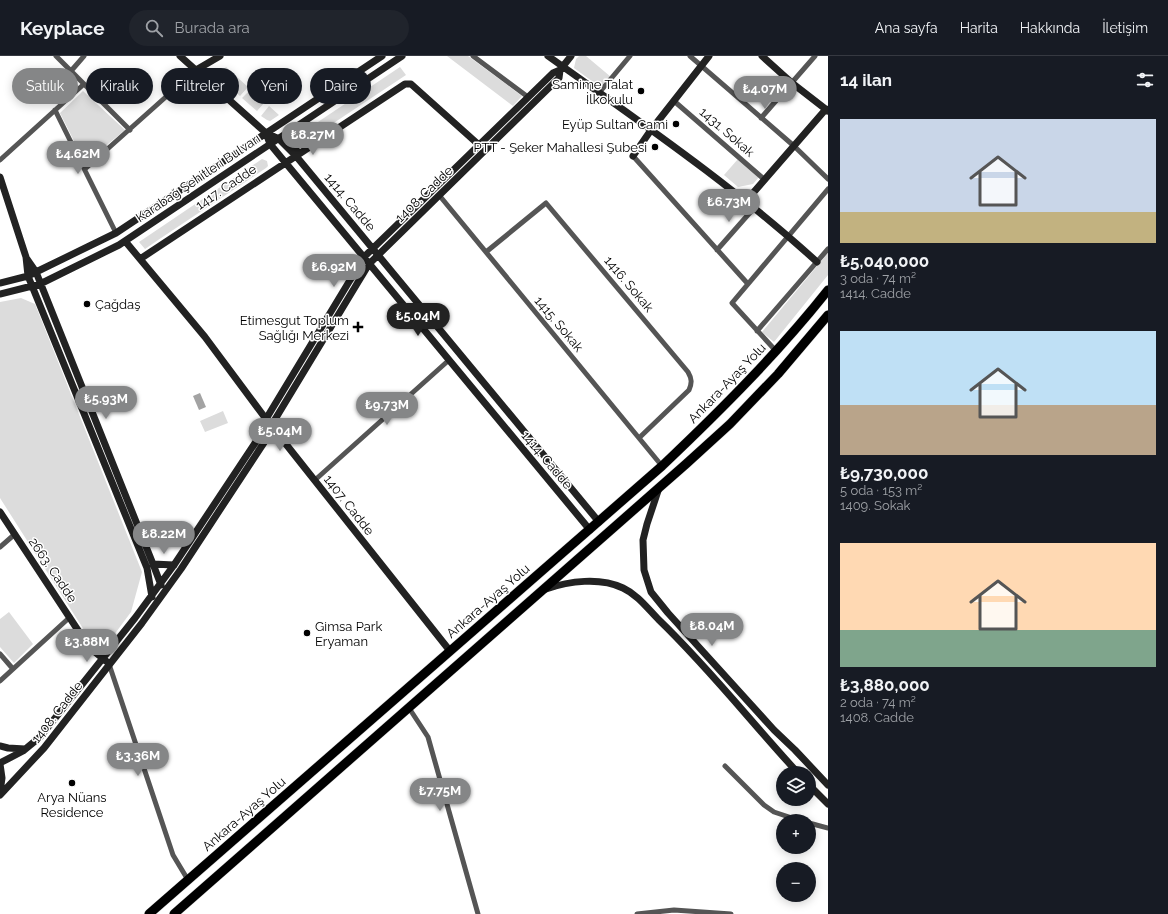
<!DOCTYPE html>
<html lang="tr">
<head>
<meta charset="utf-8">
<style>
	:root { --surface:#171b24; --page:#20242c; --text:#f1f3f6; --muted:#9ea1a6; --line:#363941; --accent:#858687 }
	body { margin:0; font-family:Raleway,sans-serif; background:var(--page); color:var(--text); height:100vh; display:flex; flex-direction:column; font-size:15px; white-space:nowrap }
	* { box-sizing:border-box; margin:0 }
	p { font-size:13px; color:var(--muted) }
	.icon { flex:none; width:22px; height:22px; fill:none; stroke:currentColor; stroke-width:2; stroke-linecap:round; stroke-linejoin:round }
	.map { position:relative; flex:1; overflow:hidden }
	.panel { display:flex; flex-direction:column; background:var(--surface); width:340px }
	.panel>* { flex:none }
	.banner { position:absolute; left:12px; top:12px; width:380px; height:36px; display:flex; gap:8px }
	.buttons { position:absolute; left:776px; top:710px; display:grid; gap:8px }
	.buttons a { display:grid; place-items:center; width:40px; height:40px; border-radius:50%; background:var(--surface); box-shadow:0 2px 10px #0003; font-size:20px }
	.price { position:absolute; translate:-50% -34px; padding:0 9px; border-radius:14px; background:var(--accent); color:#fff; font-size:13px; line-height:26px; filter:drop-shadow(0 1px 2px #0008) }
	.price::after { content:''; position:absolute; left:50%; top:24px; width:12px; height:9px; margin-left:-6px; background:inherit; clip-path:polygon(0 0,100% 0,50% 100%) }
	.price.selected { background:#222; color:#fff }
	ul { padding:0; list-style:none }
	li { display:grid; align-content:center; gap:8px; height:212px; padding:0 12px }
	li span { display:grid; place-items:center; height:124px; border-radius:0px; color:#555 }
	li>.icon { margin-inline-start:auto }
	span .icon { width:72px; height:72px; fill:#fffc; stroke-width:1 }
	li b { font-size:17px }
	h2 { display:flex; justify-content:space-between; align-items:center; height:48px; padding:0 12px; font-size:17px }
	.tag { padding:0 14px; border-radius:18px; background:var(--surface); box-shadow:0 2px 10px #0003; font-size:14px; line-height:36px }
	.tag.selected { background:var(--accent); color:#fff }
	header { display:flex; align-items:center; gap:24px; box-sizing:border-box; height:56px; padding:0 20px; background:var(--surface); border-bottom:1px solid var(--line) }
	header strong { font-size:19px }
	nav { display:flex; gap:22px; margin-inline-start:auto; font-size:14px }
	.search { width:280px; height:36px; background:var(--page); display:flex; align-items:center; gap:10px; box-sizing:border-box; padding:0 14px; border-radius:22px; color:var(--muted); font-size:15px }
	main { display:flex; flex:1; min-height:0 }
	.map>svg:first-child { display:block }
</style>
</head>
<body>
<header>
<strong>Keyplace</strong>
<div class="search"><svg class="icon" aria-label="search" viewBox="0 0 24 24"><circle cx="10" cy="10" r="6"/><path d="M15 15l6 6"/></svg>Burada ara</div>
<nav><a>Ana sayfa</a><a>Harita</a><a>Hakkında</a><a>İletişim</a></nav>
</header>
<main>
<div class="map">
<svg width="828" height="858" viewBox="0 0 828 858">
	<rect width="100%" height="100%" fill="#fff"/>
	<!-- green -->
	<path fill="#dcdcdc" d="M 447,0 L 468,0 L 522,40 L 513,50 Z
		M 579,0 L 586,0 L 611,21 L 603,30 L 600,31 L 574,12 L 576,3 Z
		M 226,11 L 248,31 L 240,40 L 218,21 Z
		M 400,11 L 406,19 L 308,84 L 303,86 L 301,84 L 300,79 L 303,76 Z
		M 251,33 L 265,46 L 257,55 L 242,42 Z
		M 83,35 L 125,74 L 85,107 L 60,57 Z
		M 269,50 L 279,59 L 270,65 L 267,64 L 261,60 Z
		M 262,103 L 267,105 L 268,110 L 266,112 L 161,182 L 145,193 L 139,186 Z
		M 738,103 L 759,121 L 753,128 L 738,131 L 724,119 Z
		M 828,197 L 828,219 L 774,286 L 762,276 Z
		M 21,242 L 35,248 L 142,516 L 131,556 L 108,587 L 91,585 L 0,442 L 0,246 Z
		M 223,355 L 228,367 L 205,376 L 200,365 Z
		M 9,556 L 33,588 L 14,607 L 0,591 L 0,563 Z"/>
	<!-- water -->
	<path fill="#a3a3a3" d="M 200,337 L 206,351 L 199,354 L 193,340 Z"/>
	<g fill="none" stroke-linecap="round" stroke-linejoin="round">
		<!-- highway casing -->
		<g stroke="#dbdbdb" stroke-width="10">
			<path id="highway" d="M 149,858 L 662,410 C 721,354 778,297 828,234
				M 174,858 L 686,408 L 730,368 L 778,318 L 828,259"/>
		</g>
		<!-- street -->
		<path stroke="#555" stroke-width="5" d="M 56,0 L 130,74
			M 473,0 L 528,41
			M 690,0 L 794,90 L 828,123
			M 71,15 L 84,0
			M 599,37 L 630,0
			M 674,45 L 765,124
			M 55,54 L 116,177
			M 761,62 L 815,0
			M 633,100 L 748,228
			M 0,104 L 84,28
			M 85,113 L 196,14
			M 439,139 L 662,410
			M 717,194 L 754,152
			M 486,196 L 546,147 L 688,316 C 692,323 692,327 689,334 L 639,382
			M 757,275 L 828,193
			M 776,295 L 732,247 L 828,133
			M 315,424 L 449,304
			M 0,491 L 15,478
			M 0,598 L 13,613
			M 109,608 L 173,799 L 188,824
			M 0,625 L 70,561
			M 409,652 L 428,681 L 478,858
			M 725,710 L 764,749 L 774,756 L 801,765
			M 809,767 L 828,772
			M 637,858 L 674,854 L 731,858"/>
		<!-- secondary -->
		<path stroke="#222" stroke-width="7" d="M 180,0 L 266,77 L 279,83 L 296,100 L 599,466
			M 548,0 C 640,66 734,130 817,206
			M 762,0 L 792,27 L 828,55
			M 196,14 L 220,0
			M 295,72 C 294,82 297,90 296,100
			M 266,77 L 270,88 L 590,474
			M 633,100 L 651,74 L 709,0
			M 0,121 L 26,201 L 28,220 L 147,512 L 152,541
			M 746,145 L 826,53
			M 125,185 L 205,281 L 266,363 L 450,595
			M 27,203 L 36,216 L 153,508 L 161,529
			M 140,203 L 405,28 L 411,28 L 479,89
			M 0,227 L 28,220 L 36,216 L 116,177 L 382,0
			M 0,238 L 40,228 L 119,189 L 402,0
			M 659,432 L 647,468 L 643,484 L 644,514 L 651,536 L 668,557 L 774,674 L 795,694 L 828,729
			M 0,456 L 89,591 L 106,605
			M 153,508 L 174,509
			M 546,533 C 569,525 600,521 623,532 C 638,539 648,553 659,564 C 709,612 751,666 798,717
			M 0,690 L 8,692 L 25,693
			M 0,707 L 23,695 L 40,681 L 135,562 L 174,509 L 263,375 L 266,363 L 364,201 L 553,17 L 560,14 L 571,0
			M 0,708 L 2,722 L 0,736
			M 809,729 L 828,748
			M 0,739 L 44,692 L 142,567 L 181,513 L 269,379 L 271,370 L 369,208 L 559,22 L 560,14"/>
		<!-- highway -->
		<use href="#highway" stroke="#000" stroke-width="9"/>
	</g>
	<!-- markers -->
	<g fill="#000" stroke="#fff" stroke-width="1.5">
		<circle cx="641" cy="35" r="4"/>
		<circle cx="676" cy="68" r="4"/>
		<circle cx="655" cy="91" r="4"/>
		<circle cx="87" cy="248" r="4"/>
		<path d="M356 265h4v4h4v4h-4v4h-4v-4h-4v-4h4z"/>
		<circle cx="307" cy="577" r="4"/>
		<circle cx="72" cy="727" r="4"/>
	</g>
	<g text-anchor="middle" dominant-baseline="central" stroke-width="3" stroke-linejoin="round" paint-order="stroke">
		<!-- poi labels -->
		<g font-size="13" fill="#000" stroke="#fff" text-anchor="end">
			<text x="633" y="28">Samime Talat<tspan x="633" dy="15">İlkokulu</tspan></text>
			<text x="668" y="68">Eyüp Sultan Cami</text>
			<text x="647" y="91">PTT - Şeker Mahallesi Şubesi</text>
			<text x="95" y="248" text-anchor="start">Çağdaş</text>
			<text x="349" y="264">Etimesgut Toplum<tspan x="349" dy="15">Sağlığı Merkezi</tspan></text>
			<text x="315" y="570" text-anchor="start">Gimsa Park<tspan x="315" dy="15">Eryaman</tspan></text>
			<text x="72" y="741" text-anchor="middle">Arya Nüans<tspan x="72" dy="15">Residence</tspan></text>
		</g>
		<!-- street labels -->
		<g font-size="13" fill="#000" stroke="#fff">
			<text transform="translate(727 76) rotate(41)">1431. Sokak</text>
			<text transform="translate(198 122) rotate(-34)">Karabağ Şehitleri Bulvarı</text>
			<text transform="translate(226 131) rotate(-34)">1417. Cadde</text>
			<text transform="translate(424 138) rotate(-44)">1408. Cadde</text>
			<text transform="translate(350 146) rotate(50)">1414. Cadde</text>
			<text transform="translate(629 228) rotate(50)">1416. Sokak</text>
			<text transform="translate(559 268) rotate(50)">1415. Sokak</text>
			<text transform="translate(727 327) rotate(-46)">Ankara-Ayaş Yolu</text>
			<text transform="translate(547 404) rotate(50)">1414. Cadde</text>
			<text transform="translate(349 449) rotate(52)">1407. Cadde</text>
			<text transform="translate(53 514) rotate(56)">2663. Cadde</text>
			<text transform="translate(488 545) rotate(-41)">Ankara-Ayaş Yolu</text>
			<text transform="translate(57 656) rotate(-52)">1408. Cadde</text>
			<text transform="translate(244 758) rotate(-41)">Ankara-Ayaş Yolu</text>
		</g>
	</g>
</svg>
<div class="buttons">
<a><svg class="icon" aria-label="layers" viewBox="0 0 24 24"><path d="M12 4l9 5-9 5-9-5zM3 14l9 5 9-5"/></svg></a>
<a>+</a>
<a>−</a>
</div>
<b class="price" style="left:765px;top:54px">₺4.07M</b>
<b class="price" style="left:313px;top:100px">₺8.27M</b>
<b class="price" style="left:78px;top:119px">₺4.62M</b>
<b class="price" style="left:729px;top:167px">₺6.73M</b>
<b class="price" style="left:334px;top:232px">₺6.92M</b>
<b class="price selected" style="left:418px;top:281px">₺5.04M</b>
<b class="price" style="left:106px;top:364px">₺5.93M</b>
<b class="price" style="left:387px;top:370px">₺9.73M</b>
<b class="price" style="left:280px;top:396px">₺5.04M</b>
<b class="price" style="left:164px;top:499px">₺8.22M</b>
<b class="price" style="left:712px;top:591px">₺8.04M</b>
<b class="price" style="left:87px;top:607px">₺3.88M</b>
<b class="price" style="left:138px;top:721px">₺3.36M</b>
<b class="price" style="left:440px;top:756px">₺7.75M</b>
<div class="banner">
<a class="tag selected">Satılık</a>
<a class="tag">Kiralık</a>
<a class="tag">Filtreler</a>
<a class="tag">Yeni</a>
<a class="tag">Daire</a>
</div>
</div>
<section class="panel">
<h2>14 ilan<svg class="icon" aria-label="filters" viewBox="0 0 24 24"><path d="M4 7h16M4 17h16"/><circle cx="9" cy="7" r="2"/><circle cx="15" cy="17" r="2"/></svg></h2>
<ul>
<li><span style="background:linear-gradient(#c9d6e8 75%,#c2b280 0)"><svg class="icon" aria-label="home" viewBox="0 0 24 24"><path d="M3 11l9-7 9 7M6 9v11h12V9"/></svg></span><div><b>₺5,040,000</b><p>3 oda · 74 m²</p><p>1414. Cadde</p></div></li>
<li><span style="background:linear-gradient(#bfe0f5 60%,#b9a48a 0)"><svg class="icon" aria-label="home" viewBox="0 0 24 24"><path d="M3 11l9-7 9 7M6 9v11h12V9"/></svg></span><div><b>₺9,730,000</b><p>5 oda · 153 m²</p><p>1409. Sokak</p></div></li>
<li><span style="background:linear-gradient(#ffd9b3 70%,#7fa58c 0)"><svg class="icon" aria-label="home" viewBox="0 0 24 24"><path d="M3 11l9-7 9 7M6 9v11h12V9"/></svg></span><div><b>₺3,880,000</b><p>2 oda · 74 m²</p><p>1408. Cadde</p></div></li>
</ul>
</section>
</main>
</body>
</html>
